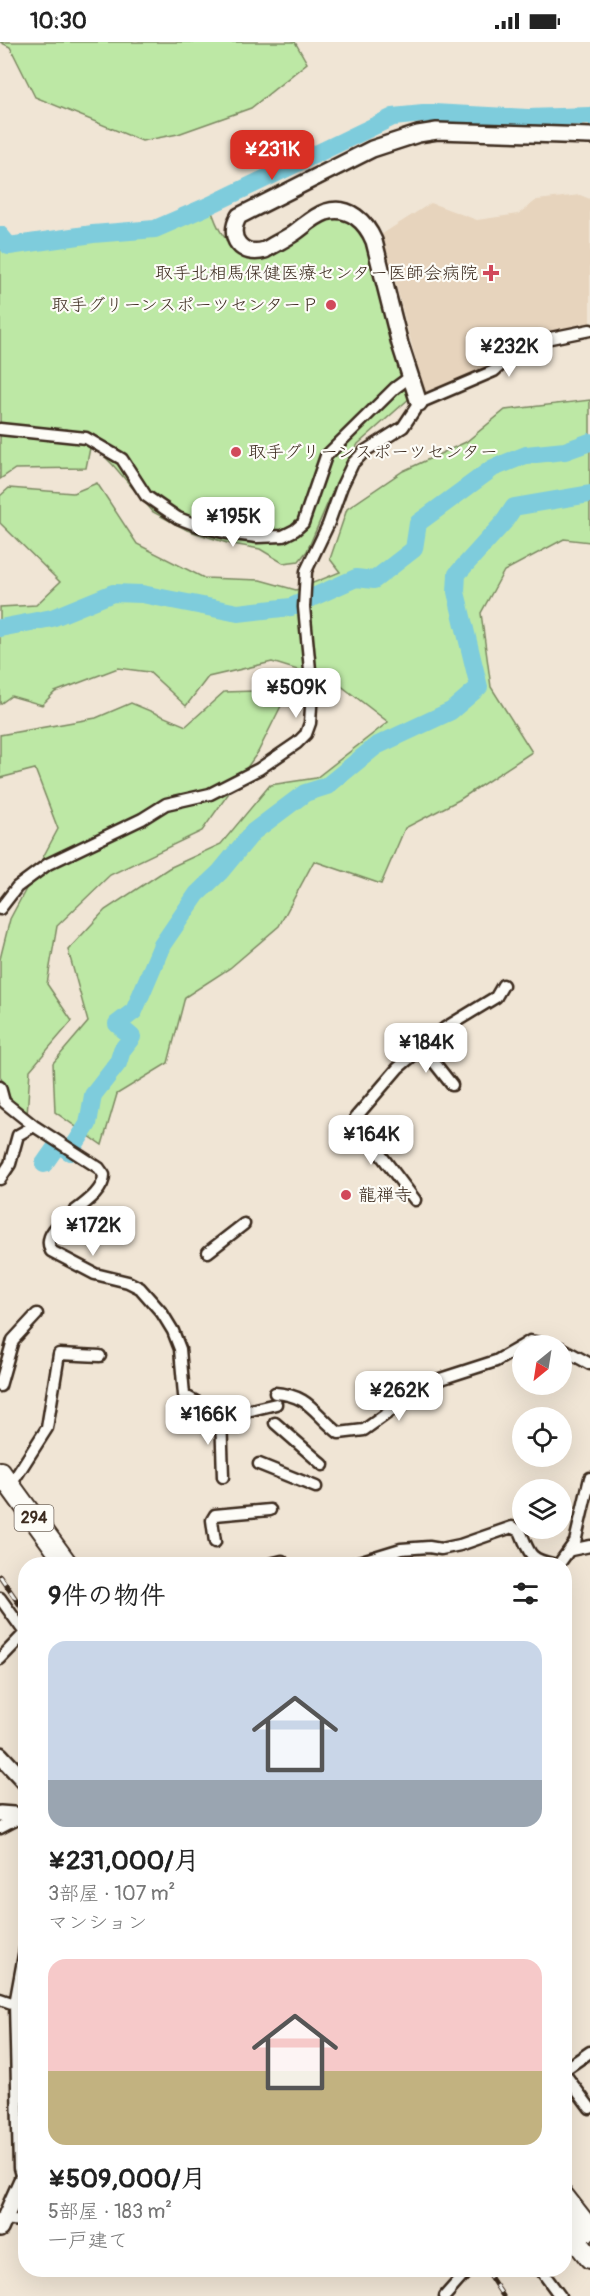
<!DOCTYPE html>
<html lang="ja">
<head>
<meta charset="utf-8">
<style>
	:root { --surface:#fff; --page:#f6f6f6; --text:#222; --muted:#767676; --accent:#d93025 }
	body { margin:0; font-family:Pangolin,"Klee One",sans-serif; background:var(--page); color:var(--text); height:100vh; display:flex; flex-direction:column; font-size:22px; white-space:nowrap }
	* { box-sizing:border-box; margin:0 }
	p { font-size:20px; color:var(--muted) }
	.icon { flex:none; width:33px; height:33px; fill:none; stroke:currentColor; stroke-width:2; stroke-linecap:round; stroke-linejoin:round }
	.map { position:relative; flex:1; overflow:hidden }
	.side { position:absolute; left:18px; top:1515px; width:554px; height:720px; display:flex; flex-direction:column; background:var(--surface); border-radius:24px; box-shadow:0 6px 24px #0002 }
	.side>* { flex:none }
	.needle { width:39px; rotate:210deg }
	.buttons { position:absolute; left:512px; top:1293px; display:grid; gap:12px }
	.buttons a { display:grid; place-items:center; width:60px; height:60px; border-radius:50%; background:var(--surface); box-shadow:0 6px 24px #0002; font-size:30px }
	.price { position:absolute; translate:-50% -51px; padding:0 14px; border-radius:12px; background:#fff; color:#222; font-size:20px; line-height:39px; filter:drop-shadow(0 2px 3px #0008) }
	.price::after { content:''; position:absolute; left:50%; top:36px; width:18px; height:14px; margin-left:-9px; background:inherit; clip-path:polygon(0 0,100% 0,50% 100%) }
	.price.on { background:var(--accent); color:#fff }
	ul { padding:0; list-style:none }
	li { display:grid; align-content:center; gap:12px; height:318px; padding:0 30px }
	li span { display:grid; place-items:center; height:186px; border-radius:18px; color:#555 }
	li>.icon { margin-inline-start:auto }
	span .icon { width:108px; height:108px; fill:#fffc; stroke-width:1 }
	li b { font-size:26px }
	h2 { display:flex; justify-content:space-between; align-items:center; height:72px; padding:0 30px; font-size:26px }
	.status { display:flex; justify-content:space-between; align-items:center; height:42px; padding:0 30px; background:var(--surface); direction:ltr }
	.status svg { height:16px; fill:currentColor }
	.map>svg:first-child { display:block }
</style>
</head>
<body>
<div class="status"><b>10:30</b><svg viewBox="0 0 49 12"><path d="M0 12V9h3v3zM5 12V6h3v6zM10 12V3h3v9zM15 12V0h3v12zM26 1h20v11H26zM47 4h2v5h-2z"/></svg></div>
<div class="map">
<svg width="590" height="2254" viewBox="0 0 590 2254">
	<rect width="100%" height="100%" fill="#f0e5d5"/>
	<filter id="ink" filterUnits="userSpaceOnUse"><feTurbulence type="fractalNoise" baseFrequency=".0167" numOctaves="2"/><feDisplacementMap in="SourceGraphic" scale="12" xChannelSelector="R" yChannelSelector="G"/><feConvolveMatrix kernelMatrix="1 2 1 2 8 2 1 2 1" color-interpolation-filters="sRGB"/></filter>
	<g filter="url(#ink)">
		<!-- built -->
		<path fill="#e7d4bd" d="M 580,153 L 590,157 L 590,292 L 527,308 L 433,348 L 424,349 L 387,209 L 382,210 L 379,194 L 431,161 L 477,178 L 518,172 L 537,158 Z"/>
		<!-- green -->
		<path fill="#bde8a5" stroke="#7c8962" stroke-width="1.5" d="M 0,0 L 295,0 L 307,21 L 251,66 L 178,92 L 142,99 L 35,55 L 10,5 Z
			M 209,161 C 219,192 222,196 248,216 L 297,195 L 329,176 L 341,175 L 352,179 L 368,199 L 411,355 L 358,402 L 335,444 L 307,509 L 299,519 L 283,521 L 260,507 L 227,501 L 187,488 L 153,470 L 113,423 L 91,401 L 86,426 L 15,427 L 0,437 L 0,203 L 147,188 Z
			M 590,358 L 590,500 L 564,497 L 504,529 L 481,571 L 491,645 L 532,710 L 459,758 L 405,786 L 381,842 L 314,819 L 279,884 L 230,926 L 185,955 L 168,1021 L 117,1052 L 102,1103 L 55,1070 L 53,1021 L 88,980 L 68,908 L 105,868 L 169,826 L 221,802 L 270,743 L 316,736 L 388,680 L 336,640 L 272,620 L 208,635 L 186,664 L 149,630 L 118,626 L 55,650 L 42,663 L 11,654 L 0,662 L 0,565 L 36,563 L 60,540 L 0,481 L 0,454 L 9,446 L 73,451 L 97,441 L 137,502 L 204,536 L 260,538 L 296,548 L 340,530 L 330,517 L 347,467 L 403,429 L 466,400 L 505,368 Z
			M 289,648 L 258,710 L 202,789 L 110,833 L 57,884 L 47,942 L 72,979 L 30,1028 L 26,1090 L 0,1034 L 0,917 L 10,877 L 58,787 L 35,727 L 0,736 L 0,693 L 96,676 L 131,661 L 186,684 L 224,650 Z"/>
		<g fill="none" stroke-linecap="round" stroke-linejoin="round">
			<!-- river -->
			<path stroke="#7eccdc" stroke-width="18" d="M 0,193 L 9,204 L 93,192 L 155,187 L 208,164 L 393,75 L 433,71 L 528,76 L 590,74
				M 0,586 L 52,576 L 113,551 L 142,552 L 238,571 L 291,565 L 356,536 L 374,538 L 414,507 L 418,481 L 493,426 L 526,413 L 565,409 L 590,400
				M 44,1122 L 58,1102 L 70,1110 L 88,1082 L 93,1053 L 118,1021 L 122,1008 L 132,995 L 117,982 L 134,969 L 162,903 L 197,852 L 220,830 L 253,790 L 305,751 L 327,744 L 376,704 L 451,669 L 479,645 L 456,550 L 457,532 L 504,480 L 514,465 L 590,452"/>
			<!-- street casing -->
			<g stroke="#3b2a1e" stroke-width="15">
				<path id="street" d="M 0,387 L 86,396 L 122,417 L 146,454 L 178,476 L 199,484 L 227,491 L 257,495 L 283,494 L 295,488 L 303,481 L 326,414 L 395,346 L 410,335
					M 0,867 L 17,845 L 48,822 L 142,777 L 166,762 L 210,752 L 259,727 L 297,701 L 306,692 L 310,681 L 312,649 L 304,565 L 306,529 L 328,483 L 342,444 L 353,421 L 365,409 L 403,385 L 419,361 L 494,329 L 526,301 L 590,288
					M 422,1005 L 452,1043
					M 0,1045 L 4,1060 L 34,1084 L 99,1126 L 104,1133 C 104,1163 36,1180 51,1209 L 95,1232 L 128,1240 L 140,1246 L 162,1271 L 173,1289 L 180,1307 L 184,1353 L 218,1372 L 226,1374 L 276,1362
					M 0,1137 L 10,1122 L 18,1093 L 34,1084
					M 415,1158 L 371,1100 L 356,1075 L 398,1026 L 445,986 L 496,955 L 503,943
					M 208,1210 L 244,1182
					M 522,1304 L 530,1299 L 555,1304
					M 561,1306 L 590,1322
					M 0,1344 L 13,1298 L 37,1272
					M 275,1351 C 310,1353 314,1372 339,1391 L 364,1388 L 431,1340 L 496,1319 L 522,1304
					M 221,1373 L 223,1435
					M 275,1381 L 323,1423
					M 259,1422 L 316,1445
					M 10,1444 L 47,1386 L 59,1312 L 100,1314
					M 215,1500 L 212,1478 L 215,1473 L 270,1468
					M 571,1508 L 590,1504
					M 270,1522 L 282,1519
					M 352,1522 L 401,1507 L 429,1505 L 441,1507 L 460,1503 L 512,1485 L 520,1489 C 530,1511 528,1517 553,1522
					M 559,1522 L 575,1500 L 590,1436
					M 0,1556 L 25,1591
					M 0,1617 L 26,1590
					M 0,1786 L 23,1774
					M 0,1957 L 26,1966
					M 564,2028 L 590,2010
					M 564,2031 L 590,2066
					M 22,2136 L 19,2126 L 15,1962 L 26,1902
					M 0,2176 L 26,2180
					M 541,2228 L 560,2254
					M 445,2254 L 468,2228"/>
			</g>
			<!-- secondary casing -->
			<g stroke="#3b2a1e" stroke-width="20">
				<path id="secondary" d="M 419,361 L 400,302 L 374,199 C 366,180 349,163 326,170 C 314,174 304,184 294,191 C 285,197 275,202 265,208 C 242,215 226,196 239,174 L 372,107 L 418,92 L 437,89 L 590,94
					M 0,1713 L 26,1741
					M 0,1772 L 26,1774
					M 0,2187 L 26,2129"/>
			</g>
			<!-- highway casing -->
			<g stroke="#3b2a1e" stroke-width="24">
				<path id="highway" d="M 0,1430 L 67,1522
					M 564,2155 L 590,2188
					M 564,2183 L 590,2216"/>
			</g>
			<!-- street -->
			<use href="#street" stroke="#fdfcf7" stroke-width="10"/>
			<!-- secondary -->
			<use href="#secondary" stroke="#fdfcf7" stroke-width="15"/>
			<!-- highway -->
			<use href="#highway" stroke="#fdfcf7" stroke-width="20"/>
			<!-- rail casing -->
			<g stroke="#3b2a1e" stroke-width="5">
				<path id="rail" d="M 0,1534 L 26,1572
					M 486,2228 L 503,2254"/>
			</g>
			<!-- rail -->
			<use href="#rail" stroke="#fdfcf7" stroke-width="3" stroke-dasharray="9" stroke-linecap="butt"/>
		</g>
	</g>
	<!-- markers -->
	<g fill="#d1495b" stroke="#fdfcf7" stroke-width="2">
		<path d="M488 222h6v6h6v6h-6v6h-6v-6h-6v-6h6z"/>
		<circle cx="331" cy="263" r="6"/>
		<circle cx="236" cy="410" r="6"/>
		<circle cx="346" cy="1153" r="6"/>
	</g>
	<g text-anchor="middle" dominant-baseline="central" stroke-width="4.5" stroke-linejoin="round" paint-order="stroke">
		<!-- shield labels -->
		<rect fill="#fdfcf7" stroke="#75695f" stroke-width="1.5" x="14.5" y="1463" width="39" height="26" rx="4.5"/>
		<g font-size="16" font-weight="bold" fill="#3b2a1e">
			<text x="34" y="1476">294</text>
		</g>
		<!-- poi labels -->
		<g font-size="18" fill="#3b2a1e" stroke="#fdfcf7" text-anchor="end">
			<text x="478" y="231">取手北相馬保健医療センター医師会病院</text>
			<text x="319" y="263">取手グリーンスポーツセンターＰ</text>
			<text x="248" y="410" text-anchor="start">取手グリーンスポーツセンター</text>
			<text x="358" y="1153" text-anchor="start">龍禅寺</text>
		</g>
	</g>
</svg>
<div class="buttons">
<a><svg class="needle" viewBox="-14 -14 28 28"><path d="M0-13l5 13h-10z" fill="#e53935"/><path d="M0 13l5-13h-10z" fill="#767676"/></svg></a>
<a><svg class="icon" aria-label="locate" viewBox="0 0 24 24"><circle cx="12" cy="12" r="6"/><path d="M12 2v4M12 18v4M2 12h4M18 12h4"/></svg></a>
<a><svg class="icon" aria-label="layers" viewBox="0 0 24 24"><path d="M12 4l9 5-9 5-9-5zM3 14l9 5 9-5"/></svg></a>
</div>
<b class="price on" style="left:272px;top:139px">¥231K</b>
<b class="price" style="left:509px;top:336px">¥232K</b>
<b class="price" style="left:233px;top:506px">¥195K</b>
<b class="price" style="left:296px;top:677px">¥509K</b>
<b class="price" style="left:426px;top:1032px">¥184K</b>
<b class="price" style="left:371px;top:1124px">¥164K</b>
<b class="price" style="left:93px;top:1215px">¥172K</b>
<b class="price" style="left:399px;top:1380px">¥262K</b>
<b class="price" style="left:208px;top:1404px">¥166K</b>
<section class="side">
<h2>9件の物件<svg class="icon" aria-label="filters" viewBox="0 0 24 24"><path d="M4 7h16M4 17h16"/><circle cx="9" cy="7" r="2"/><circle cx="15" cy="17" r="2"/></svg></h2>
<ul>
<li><span style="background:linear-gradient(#c9d6e8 75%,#9aa5b1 0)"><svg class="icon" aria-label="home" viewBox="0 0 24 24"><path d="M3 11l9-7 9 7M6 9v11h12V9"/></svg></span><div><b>¥231,000/月</b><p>3部屋 · 107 m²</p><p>マンション</p></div></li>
<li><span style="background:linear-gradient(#f6c9c9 60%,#c2b280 0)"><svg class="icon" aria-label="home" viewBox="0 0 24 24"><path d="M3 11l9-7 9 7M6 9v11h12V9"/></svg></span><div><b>¥509,000/月</b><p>5部屋 · 183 m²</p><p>一戸建て</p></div></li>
</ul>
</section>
</div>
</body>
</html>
